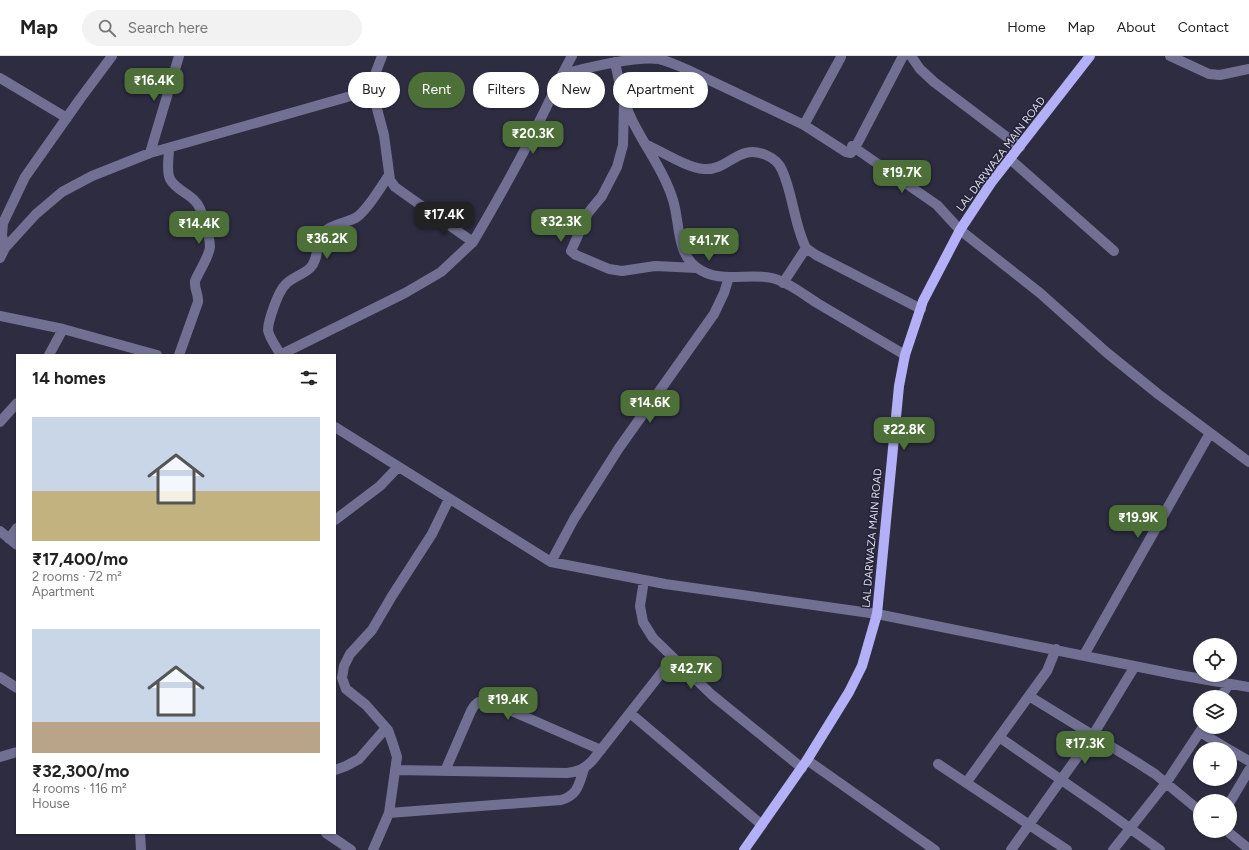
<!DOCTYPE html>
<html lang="en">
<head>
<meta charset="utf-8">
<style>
	:root { --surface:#fff; --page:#f2f2f2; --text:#222; --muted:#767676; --line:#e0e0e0; --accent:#4c7038 }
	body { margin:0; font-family:Figtree,sans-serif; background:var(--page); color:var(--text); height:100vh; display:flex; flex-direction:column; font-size:15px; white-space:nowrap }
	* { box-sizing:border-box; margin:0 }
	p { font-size:13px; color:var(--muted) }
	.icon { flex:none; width:22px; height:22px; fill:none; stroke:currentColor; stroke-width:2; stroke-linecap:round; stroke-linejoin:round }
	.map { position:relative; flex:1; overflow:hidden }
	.sheet { position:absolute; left:16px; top:298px; width:320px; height:480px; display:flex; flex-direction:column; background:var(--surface); border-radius:0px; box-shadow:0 1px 3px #0004 }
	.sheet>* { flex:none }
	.hud { position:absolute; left:348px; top:16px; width:380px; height:36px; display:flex; gap:8px }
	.controls { position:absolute; left:1193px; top:582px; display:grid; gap:8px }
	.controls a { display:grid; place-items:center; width:44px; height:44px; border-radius:50%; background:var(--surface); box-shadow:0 1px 3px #0004; font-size:20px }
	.price { position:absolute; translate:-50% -34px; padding:0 9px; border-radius:8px; background:var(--accent); color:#fff; font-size:13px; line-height:26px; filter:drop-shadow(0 1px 2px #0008) }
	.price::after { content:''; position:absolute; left:50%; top:24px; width:12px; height:9px; margin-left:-6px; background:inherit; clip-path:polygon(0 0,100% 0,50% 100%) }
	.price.on { background:#222; color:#fff }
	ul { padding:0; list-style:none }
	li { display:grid; align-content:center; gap:8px; height:212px; padding:0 16px }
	li span { display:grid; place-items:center; height:124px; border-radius:0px; color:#555 }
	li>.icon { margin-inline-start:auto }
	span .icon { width:72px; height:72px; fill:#fffc; stroke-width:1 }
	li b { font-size:17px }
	h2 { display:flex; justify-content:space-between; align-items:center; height:48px; padding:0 16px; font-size:17px }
	.chip { padding:0 14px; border-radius:18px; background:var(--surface); box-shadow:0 1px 3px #0004; font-size:14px; line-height:36px }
	.chip.on { background:var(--accent); color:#fff }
	header { display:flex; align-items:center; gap:24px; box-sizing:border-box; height:56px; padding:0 20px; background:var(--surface); border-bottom:1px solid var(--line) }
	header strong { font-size:19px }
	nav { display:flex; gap:22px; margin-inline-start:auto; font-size:14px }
	.search { width:280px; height:36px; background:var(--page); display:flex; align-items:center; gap:10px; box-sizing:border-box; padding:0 14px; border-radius:22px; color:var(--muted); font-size:15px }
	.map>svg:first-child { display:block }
</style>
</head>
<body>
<header>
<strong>Map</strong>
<div class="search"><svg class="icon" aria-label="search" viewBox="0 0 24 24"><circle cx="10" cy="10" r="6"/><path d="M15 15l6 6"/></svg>Search here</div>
<nav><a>Home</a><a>Map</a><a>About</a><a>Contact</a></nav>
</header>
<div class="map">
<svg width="1249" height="794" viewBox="0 0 1249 794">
	<rect width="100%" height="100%" fill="#2d2c41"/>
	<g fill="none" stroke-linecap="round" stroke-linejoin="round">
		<!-- minor -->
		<path stroke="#717092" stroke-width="10" d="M 911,0 L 920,13 L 934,26 L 1020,91
			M 1170,0 L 1209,18 L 1220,19 L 1249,13
			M 615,6 C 619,26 623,45 632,64 C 645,91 664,115 673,144 C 680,166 676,196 696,211 C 719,229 747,216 772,222 C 788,226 803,238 817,247 C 846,264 876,282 905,299
			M 562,18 C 587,12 634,0 659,3 C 669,5 678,10 688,14 L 804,69 L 846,96 L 851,97 L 855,92 L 903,0
			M 0,22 L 67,62
			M 624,48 L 623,89 L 617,111 L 602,140 L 588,157 L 571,195 L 576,199 L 609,213 L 622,215 L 655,210 L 697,212
			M 804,69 L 841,1
			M 645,88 C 661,95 687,112 704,113 C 729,115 738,87 766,99 C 773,102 779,107 782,114 C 793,138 794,168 806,192 L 816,199 L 921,253
			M 852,90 L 937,149 L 960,174 L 1040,237 L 1106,296 L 1158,338 L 1249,406
			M 169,92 C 169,102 166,114 170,123 C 175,133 188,137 195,145 C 202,151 210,182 210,191 C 209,201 199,215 195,225 C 194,233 199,239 198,246 L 179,299
			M 150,97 L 179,0
			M 1010,103 L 1114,195
			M 473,186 C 497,145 521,103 542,60 C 552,40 561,19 572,0
			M 5,192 L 2,179 L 3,167 L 25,121 L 80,43 L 112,0
			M 0,202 L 5,192 L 36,158 L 62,136 L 92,120 L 150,97 L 372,34
			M 783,227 L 806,192
			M 0,260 L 63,273 L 157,299
			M 49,299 L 63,273
			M 280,299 L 405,237 L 441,216 L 473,186 L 402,136 L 395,131 L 390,124 L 384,79 L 372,34 L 374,21 L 382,0
			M 281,299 C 277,292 269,282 268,274 C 268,265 278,236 285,229 C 292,221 303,219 310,212 C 320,202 315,186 324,176 C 333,167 348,167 357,161 C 369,152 380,132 389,119
			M 0,366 L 17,347
			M 335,371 L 551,506 L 665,528 L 877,558 L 1179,619 L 1249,631
			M 335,464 L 380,430 L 398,411
			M 0,475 L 17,489
			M 9,483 L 17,472
			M 551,506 L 574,463 L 619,392 L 714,258 L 724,237 L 729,221
			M 644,524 L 640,550 L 643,566 L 653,582 L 712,639 L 802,712
			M 1084,599 L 1210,377
			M 0,621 L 17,632
			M 1029,640 L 1138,707 L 1155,718 L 1200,755
			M 1221,641 L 1229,628
			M 630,657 L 762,769
			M 1200,676 L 1228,693
			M 999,681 L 1102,752 L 1160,794
			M 1230,694 L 1249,705
			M 0,701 L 17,696
			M 807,704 L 935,794
			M 938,708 L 1067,794
			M 335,714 L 346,710 L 359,703 L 386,672
			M 395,714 L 567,717 C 578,716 584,713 592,705 L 673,602
			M 445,715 L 471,655 C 476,646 480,643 491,646 L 601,694
			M 966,727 L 1047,615 L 1056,593
			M 1230,746 L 1249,714
			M 389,757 L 561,744 C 578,739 579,728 584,713
			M 1227,775 L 1249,793
			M 140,777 L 141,794
			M 326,777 L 351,794
			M 373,794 L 389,757 L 397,701 L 393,688 L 388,674 L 366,649 L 346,633 L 342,622 L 344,610 L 350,598 L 372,574 L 392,540 L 432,478 L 449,443
			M 1011,794 L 1093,679 L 1135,610
			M 1113,794 L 1166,727 L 1203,671"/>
		<!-- major -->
		<path stroke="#b4b0f7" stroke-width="10" d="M 744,794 L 807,704 L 849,636 L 862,610 L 877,558 L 899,330 L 905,299 L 923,245 L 960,174 L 991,127 L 1090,0"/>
	</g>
	<g text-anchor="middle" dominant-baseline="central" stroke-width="3" stroke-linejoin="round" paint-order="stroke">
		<!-- street labels -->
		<g font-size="11" fill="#dfdfed" stroke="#232236">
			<text transform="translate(1001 98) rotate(-53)">LAL DARWAZA MAIN ROAD</text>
			<text transform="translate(872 482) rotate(-85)">LAL DARWAZA MAIN ROAD</text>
		</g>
	</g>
</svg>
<div class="controls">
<a><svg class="icon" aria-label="locate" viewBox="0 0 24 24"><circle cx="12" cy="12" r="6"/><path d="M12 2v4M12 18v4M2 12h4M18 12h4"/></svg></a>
<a><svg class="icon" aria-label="layers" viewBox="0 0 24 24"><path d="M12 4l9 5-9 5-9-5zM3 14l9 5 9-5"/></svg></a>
<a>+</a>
<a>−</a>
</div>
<b class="price" style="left:154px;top:46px">₹16.4K</b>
<b class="price" style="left:533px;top:99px">₹20.3K</b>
<b class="price" style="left:902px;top:138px">₹19.7K</b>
<b class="price on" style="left:444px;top:180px">₹17.4K</b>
<b class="price" style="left:561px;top:187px">₹32.3K</b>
<b class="price" style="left:199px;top:189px">₹14.4K</b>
<b class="price" style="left:327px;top:204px">₹36.2K</b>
<b class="price" style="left:709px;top:206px">₹41.7K</b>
<b class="price" style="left:650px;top:368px">₹14.6K</b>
<b class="price" style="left:904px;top:395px">₹22.8K</b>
<b class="price" style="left:1138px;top:483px">₹19.9K</b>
<b class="price" style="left:691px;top:634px">₹42.7K</b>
<b class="price" style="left:508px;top:665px">₹19.4K</b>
<b class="price" style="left:1085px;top:709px">₹17.3K</b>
<div class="hud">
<a class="chip">Buy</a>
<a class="chip on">Rent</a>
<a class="chip">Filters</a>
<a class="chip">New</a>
<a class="chip">Apartment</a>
</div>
<section class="sheet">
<h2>14 homes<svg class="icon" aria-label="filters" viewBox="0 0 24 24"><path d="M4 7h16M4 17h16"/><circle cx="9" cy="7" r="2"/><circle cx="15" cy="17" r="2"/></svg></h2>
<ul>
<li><span style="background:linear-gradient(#c9d6e8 60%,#c2b280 0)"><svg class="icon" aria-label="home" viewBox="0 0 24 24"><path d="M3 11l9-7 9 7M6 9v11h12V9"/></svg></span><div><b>₹17,400/mo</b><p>2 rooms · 72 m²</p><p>Apartment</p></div></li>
<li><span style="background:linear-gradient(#c9d6e8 75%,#b9a48a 0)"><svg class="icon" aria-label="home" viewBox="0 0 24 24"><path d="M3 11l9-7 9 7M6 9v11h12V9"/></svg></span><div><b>₹32,300/mo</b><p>4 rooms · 116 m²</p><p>House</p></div></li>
</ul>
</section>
</div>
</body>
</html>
